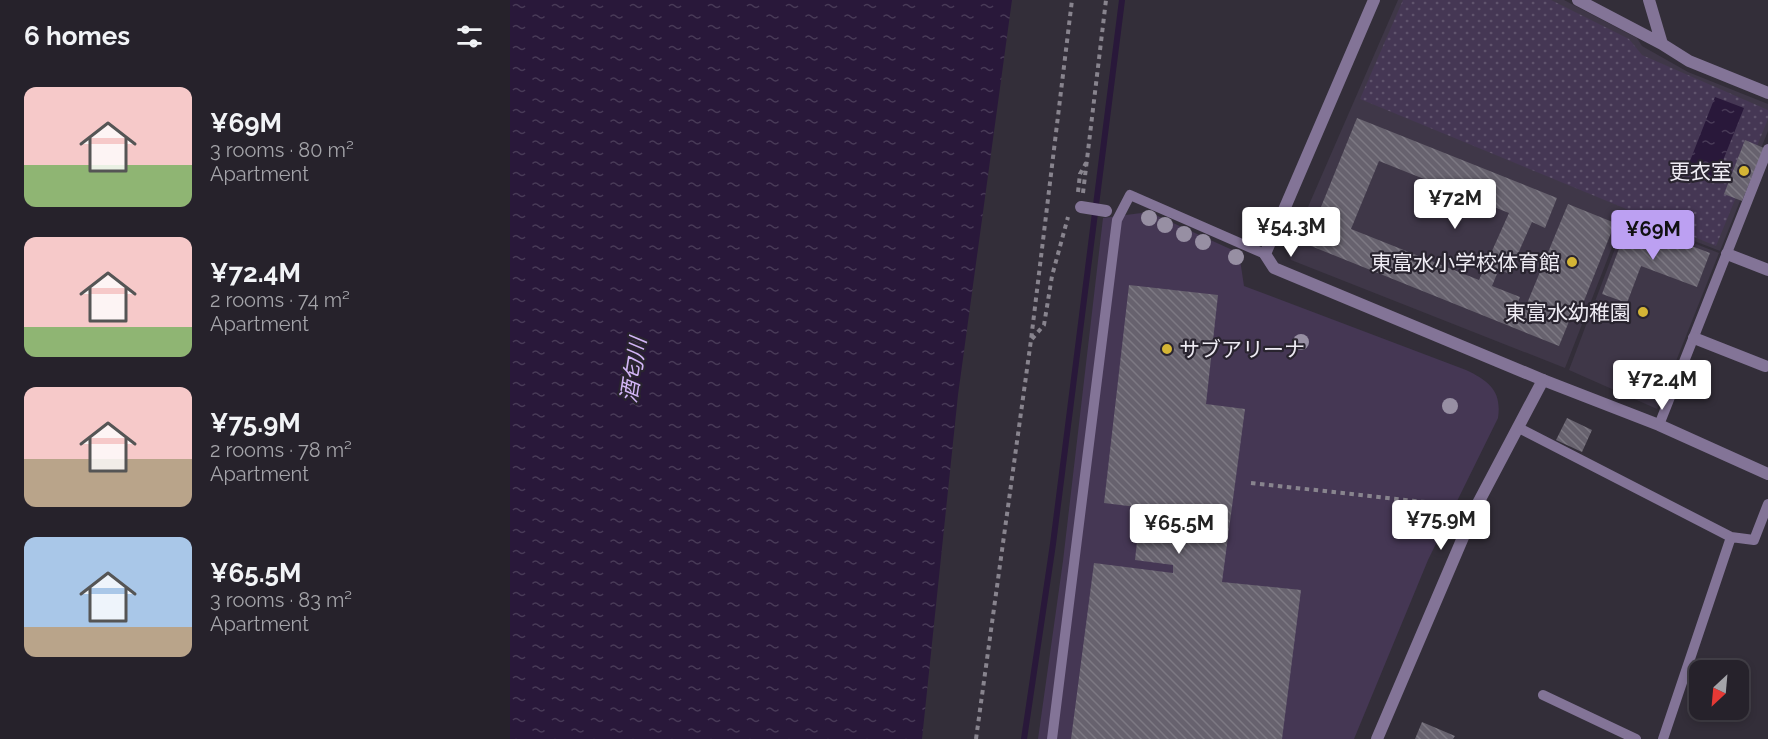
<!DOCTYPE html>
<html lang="en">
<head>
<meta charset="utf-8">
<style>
	:root { --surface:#26222b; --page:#2e2a33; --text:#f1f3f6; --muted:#a4a4a9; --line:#423f47; --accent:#bca0f2 }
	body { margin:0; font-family:Raleway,"Noto Sans JP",sans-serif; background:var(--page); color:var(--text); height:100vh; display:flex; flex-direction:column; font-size:22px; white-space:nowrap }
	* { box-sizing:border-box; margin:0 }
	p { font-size:20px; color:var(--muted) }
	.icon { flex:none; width:33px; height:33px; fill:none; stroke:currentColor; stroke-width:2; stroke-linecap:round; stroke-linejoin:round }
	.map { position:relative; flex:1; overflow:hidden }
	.sheet { display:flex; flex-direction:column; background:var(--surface); width:510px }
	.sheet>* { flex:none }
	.needle { width:39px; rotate:206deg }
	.tools { position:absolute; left:1179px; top:660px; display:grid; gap:12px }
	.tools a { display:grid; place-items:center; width:60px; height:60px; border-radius:12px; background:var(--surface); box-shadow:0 3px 9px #0003,0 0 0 2px var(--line); font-size:30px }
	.price { position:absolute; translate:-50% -51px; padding:0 14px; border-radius:6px; background:#fff; color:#222; font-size:20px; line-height:39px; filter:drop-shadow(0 2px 3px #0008) }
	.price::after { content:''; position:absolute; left:50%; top:36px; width:18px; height:14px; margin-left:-9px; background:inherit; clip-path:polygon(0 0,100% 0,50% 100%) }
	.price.active { background:var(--accent); color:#111 }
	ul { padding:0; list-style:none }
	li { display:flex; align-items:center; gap:18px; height:150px; padding:0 24px }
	li span { display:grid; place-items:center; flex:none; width:168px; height:120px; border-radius:12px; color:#555 }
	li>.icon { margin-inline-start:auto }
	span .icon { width:72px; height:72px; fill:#fffc; stroke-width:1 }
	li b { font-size:26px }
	h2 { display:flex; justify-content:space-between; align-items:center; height:72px; padding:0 24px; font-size:26px }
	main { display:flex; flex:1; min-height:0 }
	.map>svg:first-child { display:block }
</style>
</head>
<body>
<main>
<section class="sheet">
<h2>6 homes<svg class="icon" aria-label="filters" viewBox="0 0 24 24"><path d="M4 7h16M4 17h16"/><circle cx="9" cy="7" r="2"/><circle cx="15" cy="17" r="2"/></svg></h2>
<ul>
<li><span style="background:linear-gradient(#f6c9c9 65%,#8fb573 0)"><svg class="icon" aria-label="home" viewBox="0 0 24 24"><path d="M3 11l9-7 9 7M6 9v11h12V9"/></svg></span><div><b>¥69M</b><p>3 rooms · 80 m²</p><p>Apartment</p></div></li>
<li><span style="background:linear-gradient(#f6c9c9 75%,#8fb573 0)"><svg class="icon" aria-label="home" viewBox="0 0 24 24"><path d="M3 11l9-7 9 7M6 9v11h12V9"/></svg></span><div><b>¥72.4M</b><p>2 rooms · 74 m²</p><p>Apartment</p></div></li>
<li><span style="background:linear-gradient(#f6c9c9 60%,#b9a48a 0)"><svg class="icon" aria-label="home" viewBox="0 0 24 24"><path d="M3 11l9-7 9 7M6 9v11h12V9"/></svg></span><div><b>¥75.9M</b><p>2 rooms · 78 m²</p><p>Apartment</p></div></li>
<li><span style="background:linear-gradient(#a9c7e8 75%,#b9a48a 0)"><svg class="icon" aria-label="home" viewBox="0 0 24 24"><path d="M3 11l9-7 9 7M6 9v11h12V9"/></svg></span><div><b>¥65.5M</b><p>3 rooms · 83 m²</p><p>Apartment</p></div></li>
</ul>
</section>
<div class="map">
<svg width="1258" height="739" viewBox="0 0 1258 739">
	<defs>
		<pattern id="park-dots" width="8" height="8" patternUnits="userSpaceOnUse" patternTransform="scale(1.5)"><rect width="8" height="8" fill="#453754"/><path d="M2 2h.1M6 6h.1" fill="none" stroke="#60546d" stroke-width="1.8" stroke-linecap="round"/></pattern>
		<pattern id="water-ripples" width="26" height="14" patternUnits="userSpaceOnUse" patternTransform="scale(1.5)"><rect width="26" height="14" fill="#29183a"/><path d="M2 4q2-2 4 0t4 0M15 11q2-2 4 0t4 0" fill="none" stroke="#483a57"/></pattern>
		<pattern id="building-back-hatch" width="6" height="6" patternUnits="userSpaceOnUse" patternTransform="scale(1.5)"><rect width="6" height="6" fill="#67626e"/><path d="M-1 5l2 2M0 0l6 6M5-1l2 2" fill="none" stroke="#7d7983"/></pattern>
	</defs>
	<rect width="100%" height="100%" fill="#332e39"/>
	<!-- built -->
	<path fill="#3f3748" d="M 888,0 L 1054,0 L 1127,38 L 1132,46 L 1178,72 L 1258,104 L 1258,131 L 1210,251 L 1115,214 L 1055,368 L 781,260 L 778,253 Z
		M 1117,217 L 1209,253 L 1147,409 L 1059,370 Z"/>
	<!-- park -->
	<path fill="url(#park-dots)" d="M 893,0 L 1041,0 L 1119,39 L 1132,55 L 1258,110 L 1258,119 L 1206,246 L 850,99 Z"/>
	<!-- pitch -->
	<path fill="#453754" d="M 639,212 L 729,253 L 734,286 L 956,370 C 979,381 992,391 988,418 L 918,560 L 844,739 L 528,739 L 553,561 L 593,218 Z"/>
	<!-- water -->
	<path fill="url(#water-ripples)" d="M 0,0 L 502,0 L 448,395 L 412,739 L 0,739 Z
		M 1205,97 L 1234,108 L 1206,178 L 1178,166 Z"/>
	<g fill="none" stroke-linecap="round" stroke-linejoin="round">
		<!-- stream -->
		<path stroke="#29183a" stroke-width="6" d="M 514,739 L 543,544 L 612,0"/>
	</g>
	<!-- building -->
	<path fill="url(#building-back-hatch)" fill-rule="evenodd" d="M 847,118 L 1047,198 L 1035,228 L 1022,222 L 999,274 L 989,269 L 982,286 L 1010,297 L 1003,315 L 1011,318 L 1058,204 L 1105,223 L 1066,321 L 1060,319 L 1049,346 L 796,244 ZM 869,161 L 999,213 L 969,280 L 841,229 Z
		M 1235,140 L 1254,148 L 1232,201 L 1214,194 Z
		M 1119,222 L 1200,253 L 1187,287 L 1131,266 L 1117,303 L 1092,294 Z
		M 619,285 L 708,295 L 696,404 L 735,409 L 712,582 L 791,590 L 772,739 L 561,739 L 584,563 L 663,573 L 663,565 L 625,560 L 629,523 L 664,527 L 667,512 L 594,503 Z
		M 1057,418 L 1082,430 L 1072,452 L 1046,440 Z
		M 912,722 L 945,736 L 943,739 L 905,739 Z"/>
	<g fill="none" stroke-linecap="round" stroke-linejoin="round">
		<!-- path -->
		<path stroke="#88848e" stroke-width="4" stroke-dasharray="4.5 4.5" stroke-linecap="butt" d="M 568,192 L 570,174 L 576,163
			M 573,193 L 596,0
			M 522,339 L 534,325 L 542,276 L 558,217
			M 741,483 L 951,506
			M 466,739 L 521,340 L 562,0"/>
		<!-- service -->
		<path stroke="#837497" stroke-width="10" d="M 1149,425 L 1258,149
			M 1009,428 L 1221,537 L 1244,540 L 1258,504
			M 1033,695 L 1126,739
			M 542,739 L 607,220 L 620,195 L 755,254
			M 1153,739 L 1221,537"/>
		<!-- pedestrian -->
		<path stroke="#837497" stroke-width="12" d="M 571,207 L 596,211"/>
		<!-- minor -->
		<path stroke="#837497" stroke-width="12" d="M 1068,0 L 1152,44
			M 1139,0 L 1152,44 L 1179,61 L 1258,93
			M 1217,254 L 1258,270
			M 1184,338 L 1255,366
			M 1033,380 L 1149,425 L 1258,474"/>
		<!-- tertiary -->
		<path stroke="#837497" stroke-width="12" d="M 864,0 L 755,254 L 764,268 L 1033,380 L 966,507 L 867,739"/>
	</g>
	<!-- trees -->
	<g fill="#978fa3">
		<circle cx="639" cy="218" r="8"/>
		<circle cx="655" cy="225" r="8"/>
		<circle cx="674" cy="234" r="8"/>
		<circle cx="693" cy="242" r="8"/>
		<circle cx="726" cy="257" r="8"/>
		<circle cx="791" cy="342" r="8"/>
		<circle cx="940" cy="406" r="8"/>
	</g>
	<!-- markers -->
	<g fill="#d4b535" stroke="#29242f" stroke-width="2">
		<circle cx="1234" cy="171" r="6"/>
		<circle cx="1062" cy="262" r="6"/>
		<circle cx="1133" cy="312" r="6"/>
		<circle cx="657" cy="349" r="6"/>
	</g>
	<g text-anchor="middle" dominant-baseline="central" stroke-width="4.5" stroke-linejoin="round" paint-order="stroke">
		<!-- poi labels -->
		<g font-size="21" fill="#eeebf3" stroke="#29242f" text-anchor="end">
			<text x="1222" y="171">更衣室</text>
			<text x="1050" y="262">東富水小学校体育館</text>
			<text x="1121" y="312">東富水幼稚園</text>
			<text x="669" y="349" text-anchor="start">サブアリーナ</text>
		</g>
		<!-- water labels -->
		<g font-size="22" font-style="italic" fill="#d2b5f6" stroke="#29242f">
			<text transform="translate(123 370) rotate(-81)">酒匂川</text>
		</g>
	</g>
</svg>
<div class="tools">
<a><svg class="needle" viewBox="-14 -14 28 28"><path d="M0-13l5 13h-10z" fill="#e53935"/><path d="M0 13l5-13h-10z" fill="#a4a4a9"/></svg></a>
</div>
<b class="price" style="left:945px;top:230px">¥72M</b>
<b class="price" style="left:781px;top:258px">¥54.3M</b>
<b class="price active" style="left:1143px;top:261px">¥69M</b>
<b class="price" style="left:1152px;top:411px">¥72.4M</b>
<b class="price" style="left:931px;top:551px">¥75.9M</b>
<b class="price" style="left:669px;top:555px">¥65.5M</b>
</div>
</main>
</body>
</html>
